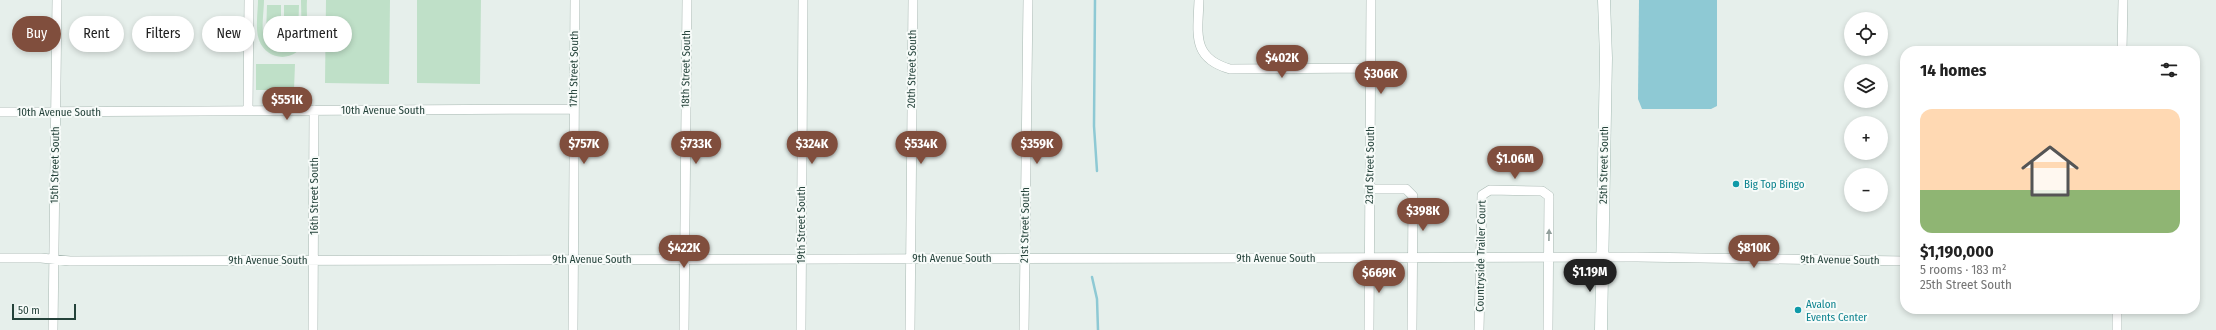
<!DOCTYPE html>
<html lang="en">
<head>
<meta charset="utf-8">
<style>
	:root { --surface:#fff; --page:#f6f6f6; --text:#222; --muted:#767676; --accent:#804e3d }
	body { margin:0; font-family:"Fira Sans Condensed",sans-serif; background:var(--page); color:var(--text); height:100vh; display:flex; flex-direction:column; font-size:15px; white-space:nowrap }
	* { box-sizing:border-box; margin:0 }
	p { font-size:13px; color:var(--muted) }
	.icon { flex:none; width:22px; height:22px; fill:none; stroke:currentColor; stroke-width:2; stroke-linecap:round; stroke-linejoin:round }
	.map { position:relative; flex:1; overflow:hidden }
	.side { position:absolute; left:1900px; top:46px; width:300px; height:268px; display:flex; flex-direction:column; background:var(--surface); border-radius:16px; box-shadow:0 2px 6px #0003 }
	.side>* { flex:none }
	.banner { position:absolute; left:12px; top:16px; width:380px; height:36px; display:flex; gap:8px }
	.controls { position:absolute; left:1844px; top:12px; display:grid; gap:8px }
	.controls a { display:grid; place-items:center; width:44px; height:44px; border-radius:50%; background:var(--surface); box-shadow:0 2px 6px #0003; font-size:20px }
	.scale { position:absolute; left:12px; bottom:10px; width:64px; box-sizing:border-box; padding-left:4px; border:2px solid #24423a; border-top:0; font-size:11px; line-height:14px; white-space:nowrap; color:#24423a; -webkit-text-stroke:3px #f7fbf9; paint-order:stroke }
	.price { position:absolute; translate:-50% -34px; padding:0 9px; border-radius:14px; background:var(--accent); color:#fff; font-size:13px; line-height:26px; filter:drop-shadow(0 1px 2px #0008) }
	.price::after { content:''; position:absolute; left:50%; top:24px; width:12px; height:9px; margin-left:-6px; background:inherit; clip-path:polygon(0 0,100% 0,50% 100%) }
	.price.current { background:#222; color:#fff }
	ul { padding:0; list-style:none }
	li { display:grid; align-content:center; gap:8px; height:212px; padding:0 20px }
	li span { display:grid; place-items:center; height:124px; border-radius:12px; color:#555 }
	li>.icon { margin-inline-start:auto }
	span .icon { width:72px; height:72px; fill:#fffc; stroke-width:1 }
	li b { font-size:17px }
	h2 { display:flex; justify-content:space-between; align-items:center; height:48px; padding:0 20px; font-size:17px }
	.pill { padding:0 14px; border-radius:18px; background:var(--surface); box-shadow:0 2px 6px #0003; font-size:14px; line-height:36px }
	.pill.current { background:var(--accent); color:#fff }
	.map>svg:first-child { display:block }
</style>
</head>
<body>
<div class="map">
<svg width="2216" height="330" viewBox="0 0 2216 330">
	<rect width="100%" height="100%" fill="#e6efeb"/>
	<!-- green -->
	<path fill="#bfe0c8" d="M 258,0 L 264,0 C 264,11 261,27 264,38 C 265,44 270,49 276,51 C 306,59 301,18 301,0 L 307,0 C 306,12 309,29 305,40 C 297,63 267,62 259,40 C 255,29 258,12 258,0 Z
		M 326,0 L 390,0 L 389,84 L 325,83 Z
		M 417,0 L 481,0 L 480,84 L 417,83 Z
		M 267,5 L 281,5 L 281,36 L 266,36 Z
		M 284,5 L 299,5 L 298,36 L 284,36 Z
		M 256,64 L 295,64 L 294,90 L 256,90 Z"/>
	<!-- water -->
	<path fill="#8ec9d4" d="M 1639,0 L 1717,0 L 1717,106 L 1711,109 L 1642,109 L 1638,99 Z"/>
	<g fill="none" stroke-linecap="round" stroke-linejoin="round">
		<!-- stream -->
		<path stroke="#8ec9d4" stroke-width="2.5" d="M 1095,0 L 1094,126 L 1097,171
			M 1092,277 L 1097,299 L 1098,330"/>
		<!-- minor casing -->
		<g stroke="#a8b8b2" stroke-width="10">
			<path id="minor" d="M 1199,0 C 1198,33 1191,58 1230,69 L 1371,68
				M 2122,51 L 2123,0
				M 248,110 L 249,0
				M 0,112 L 574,109
				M 1370,189 L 1406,189 L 1413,196 L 1412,330
				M 0,258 L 41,258 L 70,261 L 1637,257 L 1905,261
				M 53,330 L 57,0
				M 313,330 L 314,110
				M 573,330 L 575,0
				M 684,330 L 687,0
				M 801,330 L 803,0
				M 910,330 L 913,0
				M 1024,330 L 1028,0
				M 1369,330 L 1371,0
				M 1479,330 L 1482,195 L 1490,190 L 1542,191 L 1549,196 L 1548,330
				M 2117,330 L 2117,309"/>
		</g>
		<!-- secondary casing -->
		<g stroke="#a4bbb3" stroke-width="13">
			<path id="secondary" d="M 1601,330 L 1606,58 L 1604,0"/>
		</g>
		<!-- minor -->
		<use href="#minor" stroke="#fff" stroke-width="9"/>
		<!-- secondary -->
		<use href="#secondary" stroke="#fff" stroke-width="12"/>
	</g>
	<!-- one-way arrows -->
	<defs><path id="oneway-solid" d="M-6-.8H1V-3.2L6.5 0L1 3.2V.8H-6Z"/></defs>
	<use fill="#92a09c" href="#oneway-solid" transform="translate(1549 235) rotate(-89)"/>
	<!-- markers -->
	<g fill="#0f9aa8" stroke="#f7fbf9" stroke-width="1.5">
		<circle cx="1736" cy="184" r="4"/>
		<circle cx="1798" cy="310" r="4"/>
	</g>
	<g text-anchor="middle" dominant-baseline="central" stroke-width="4" stroke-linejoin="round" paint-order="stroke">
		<!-- street labels -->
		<g font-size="11" fill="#24423a" stroke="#f7fbf9">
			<text transform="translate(574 69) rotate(-89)">17th Street South</text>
			<text transform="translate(686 69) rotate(-89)">18th Street South</text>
			<text transform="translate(912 69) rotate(-89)">20th Street South</text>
			<text x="383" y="110">10th Avenue South</text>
			<text x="59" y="112">10th Avenue South</text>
			<text transform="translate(55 165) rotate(-89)">15th Street South</text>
			<text transform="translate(1370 165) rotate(-89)">23rd Street South</text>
			<text transform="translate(1604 165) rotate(-89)">25th Street South</text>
			<text transform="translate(314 196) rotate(-90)">16th Street South</text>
			<text transform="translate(801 225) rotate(-90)">19th Street South</text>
			<text transform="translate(1025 225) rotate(-89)">21st Street South</text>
			<text transform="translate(1481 256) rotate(-89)">Countryside Trailer Court</text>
			<text x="952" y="258">9th Avenue South</text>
			<text x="1276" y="258">9th Avenue South</text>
			<text x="592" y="259">9th Avenue South</text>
			<text x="268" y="260">9th Avenue South</text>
			<text transform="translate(1840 260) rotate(1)">9th Avenue South</text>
		</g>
		<!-- culture labels -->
		<g font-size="11" fill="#0d838f" stroke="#f7fbf9" text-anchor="start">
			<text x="1744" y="184">Big Top Bingo</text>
			<text x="1806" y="304">Avalon<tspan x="1806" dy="13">Events Center</tspan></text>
		</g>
	</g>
</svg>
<div class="controls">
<a><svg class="icon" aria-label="locate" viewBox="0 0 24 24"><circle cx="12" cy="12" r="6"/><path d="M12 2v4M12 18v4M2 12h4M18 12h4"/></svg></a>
<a><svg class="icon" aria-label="layers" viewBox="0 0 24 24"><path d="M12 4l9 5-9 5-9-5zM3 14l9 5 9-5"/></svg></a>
<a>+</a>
<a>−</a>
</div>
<div class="scale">50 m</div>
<b class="price" style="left:1282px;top:79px">$402K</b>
<b class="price" style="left:1381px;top:95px">$306K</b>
<b class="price" style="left:287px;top:121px">$551K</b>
<b class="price" style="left:584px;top:165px">$757K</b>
<b class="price" style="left:696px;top:165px">$733K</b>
<b class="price" style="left:812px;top:165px">$324K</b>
<b class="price" style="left:921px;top:165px">$534K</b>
<b class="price" style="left:1037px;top:165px">$359K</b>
<b class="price" style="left:1515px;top:180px">$1.06M</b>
<b class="price" style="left:1423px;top:232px">$398K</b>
<b class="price" style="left:684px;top:269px">$422K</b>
<b class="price" style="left:1754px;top:269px">$810K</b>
<b class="price current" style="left:1590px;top:293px">$1.19M</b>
<b class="price" style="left:1379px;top:294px">$669K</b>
<div class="banner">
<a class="pill current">Buy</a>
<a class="pill">Rent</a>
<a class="pill">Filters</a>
<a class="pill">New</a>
<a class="pill">Apartment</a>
</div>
<section class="side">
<h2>14 homes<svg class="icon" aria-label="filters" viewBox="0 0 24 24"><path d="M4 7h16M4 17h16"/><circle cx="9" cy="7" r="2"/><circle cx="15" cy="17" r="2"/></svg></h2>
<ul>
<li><span style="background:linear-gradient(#ffd9b3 65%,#8fb573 0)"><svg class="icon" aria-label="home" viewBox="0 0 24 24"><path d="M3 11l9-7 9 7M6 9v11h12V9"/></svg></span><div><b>$1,190,000</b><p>5 rooms · 183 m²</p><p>25th Street South</p></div></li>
</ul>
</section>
</div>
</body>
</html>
